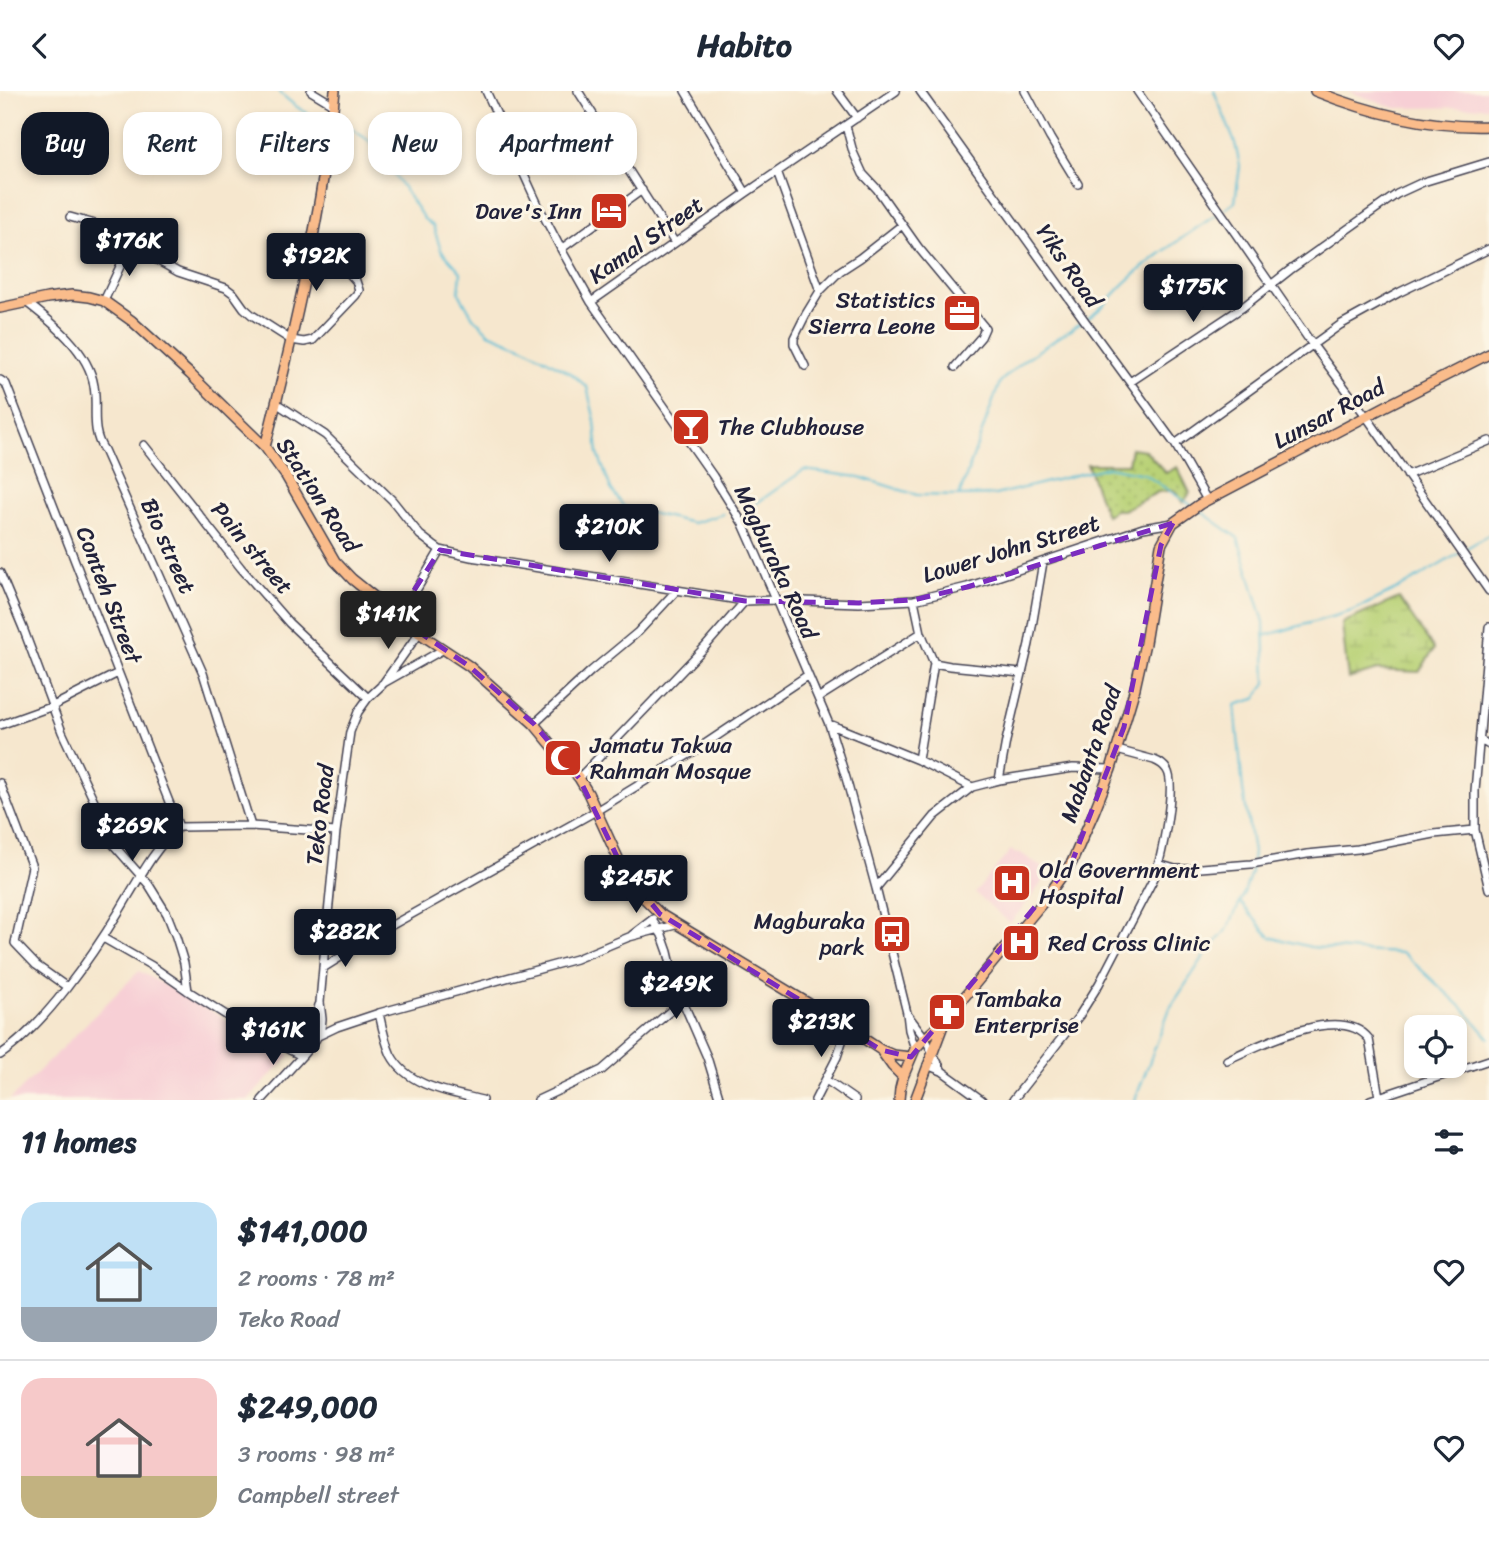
<!DOCTYPE html>
<html lang="en">
<head>
<meta charset="utf-8">
<style>
	:root { --surface:#fff; --page:#f6f6f7; --text:#1f2937; --muted:#747a83; --line:#e0e1e3; --accent:#111827 }
	body { margin:0; font-family:Sriracha,sans-serif; background:var(--page); color:var(--text); height:100vh; display:flex; flex-direction:column; font-size:26px; white-space:nowrap }
	* { box-sizing:border-box; margin:0 }
	p { font-size:23px; color:var(--muted) }
	.icon { flex:none; width:38px; height:38px; fill:none; stroke:currentColor; stroke-width:2; stroke-linecap:round; stroke-linejoin:round }
	.map { position:relative; height:1009px; overflow:hidden }
	.drawer { display:flex; flex-direction:column; background:var(--surface); flex:1 }
	.drawer>* { flex:none }
	.hud { position:absolute; left:21px; top:21px; width:700px; height:63px; display:flex; gap:14px }
	.controls { position:absolute; left:1404px; top:924px; display:grid; gap:14px }
	.controls a { display:grid; place-items:center; width:63px; height:63px; border-radius:14px; background:var(--surface); box-shadow:0 4px 10px #0003; font-size:35px }
	.price { position:absolute; translate:-50% -60px; padding:0 16px; border-radius:7px; background:var(--accent); color:#fff; font-size:23px; line-height:46px; filter:drop-shadow(0 2px 4px #0008) }
	.price::after { content:''; position:absolute; left:50%; top:42px; width:21px; height:16px; margin-left:-10px; background:inherit; clip-path:polygon(0 0,100% 0,50% 100%) }
	.price.on { background:#222; color:#fff }
	ul { padding:0; list-style:none }
	li { display:flex; align-items:center; gap:21px; height:175px; padding:0 21px }
	li+li { border-top:2px solid var(--line) }
	li span { display:grid; place-items:center; flex:none; width:196px; height:140px; border-radius:21px; color:#555 }
	li>.icon { margin-inline-start:auto }
	span .icon { width:84px; height:84px; fill:#fffc; stroke-width:1 }
	li b { font-size:30px }
	h2 { display:flex; justify-content:space-between; align-items:center; height:84px; padding:0 21px; font-size:30px }
	.tag { padding:0 24px; border-radius:21px; background:var(--surface); box-shadow:0 4px 10px #0003; font-size:24px; line-height:63px }
	.tag.on { background:var(--accent); color:#fff }
	header { display:flex; justify-content:space-between; align-items:center; height:91px; padding:0 21px; background:var(--surface); font-size:32px; font-weight:700 }
	.map>svg:first-child { display:block }
</style>
</head>
<body>
<header><svg class="icon" aria-label="back" viewBox="0 0 24 24"><path d="M15 5l-7 7 7 7"/></svg>Habito<svg class="icon" aria-label="heart" viewBox="0 0 24 24"><path d="M12 20l-8-8c-3-5 5-10 8-4 3-6 11-1 8 4z"/></svg></header>
<div class="map">
<svg width="1489" height="1009" viewBox="0 0 1489 1009">
	<defs>
		<pattern id="grass-dots" width="8" height="8" patternUnits="userSpaceOnUse" patternTransform="scale(1.75)"><rect width="8" height="8" fill="#b9d277"/><path d="M2 2h.1M6 6h.1" fill="none" stroke="#9fb468" stroke-width="1.8" stroke-linecap="round"/></pattern>
		<pattern id="wetland-marsh" width="20" height="14" patternUnits="userSpaceOnUse" patternTransform="scale(1.75)"><rect width="20" height="14" fill="#b9d277"/><path d="M1 5h8M5 5V1M11 12h8M15 12V8" fill="none" stroke="#9fb468"/></pattern>
	</defs>
	<rect width="100%" height="100%" fill="#fcf5e5"/>
	<filter id="ink" filterUnits="userSpaceOnUse"><feTurbulence type="fractalNoise" baseFrequency=".0143" numOctaves="2"/><feDisplacementMap in="SourceGraphic" scale="14" xChannelSelector="R" yChannelSelector="G"/><feConvolveMatrix kernelMatrix="1 2 1 2 8 2 1 2 1" color-interpolation-filters="sRGB"/></filter>
	<filter id="wash" filterUnits="userSpaceOnUse"><feTurbulence type="fractalNoise" baseFrequency=".00686" numOctaves="4" result="noise"/><feDisplacementMap in="SourceGraphic" scale="28" xChannelSelector="R" yChannelSelector="G"/><feGaussianBlur stdDeviation="1.57" result="paint"/><feColorMatrix in="noise" values="0 0 0 0 0 0 0 0 0 0 0 0 0 0 0 0 0 1.4 0 .05"/><feComposite in="paint" operator="in"/></filter>
	<g filter="url(#wash)">
		<rect width="100%" height="100%" fill="#f6e7ce"/>
		<!-- built -->
		<path fill="#f7cfd5" d="M 1347,0 L 1489,0 L 1489,16 L 1396,17 Z
			M 1011,759 L 1015,762 L 1019,761 L 1049,781 L 1030,808 L 1010,832 L 975,802 Z
			M 139,880 L 290,964 L 248,1009 L 10,1009 Z"/>
		<!-- grass -->
		<path fill="url(#grass-dots)" stroke="#6e7a59" stroke-width="2" d="M 1131,357 L 1145,359 L 1166,382 L 1177,376 L 1190,402 L 1183,412 L 1174,399 L 1158,401 L 1123,419 L 1115,419 L 1106,424 L 1087,373 L 1128,373 Z"/>
		<!-- wetland -->
		<path fill="url(#wetland-marsh)" stroke="#6e7a59" stroke-width="2" d="M 1399,507 L 1434,558 L 1419,581 L 1377,579 L 1348,588 L 1342,532 Z"/>
		<g fill="none" stroke-linecap="round" stroke-linejoin="round">
			<!-- stream -->
			<path stroke="#57bcd5" stroke-width="2" d="M 278,0 C 292,13 308,26 327,30
				M 1214,0 L 1235,52 L 1240,75 L 1235,111 L 1225,118
				M 336,32 L 346,34 L 368,49 L 388,74 L 424,128 L 433,135 L 441,159 L 461,181 L 459,202 L 473,226 L 489,242 L 526,257 L 572,283 L 587,296 L 595,330 L 598,363 L 611,398 L 624,416 L 693,432 L 723,423
				M 1088,227 C 1105,217 1116,199 1132,186 C 1157,163 1188,143 1216,124
				M 959,405 L 1000,291 L 1024,269 L 1081,232
				M 747,416 L 754,414 L 804,379 L 859,386 L 917,404 L 959,405 L 995,404 L 1108,376 L 1144,383 L 1191,414
				M 1199,419 L 1238,447 L 1264,531 L 1266,592 L 1255,608 L 1235,614 L 1243,699 L 1253,761 L 1252,769
				M 1465,458 L 1489,444
				M 1264,545 L 1352,520 L 1404,495 L 1458,463
				M 1241,812 L 1270,846 L 1311,856 L 1360,860 L 1403,862 L 1466,920 L 1489,947
				M 1135,1009 L 1170,917 L 1205,864 L 1228,837 L 1243,805 L 1251,781 L 1252,774"/>
		</g>
	</g>
	<g filter="url(#ink)">
		<g fill="none" stroke-linecap="round" stroke-linejoin="round">
			<!-- minor casing -->
			<g stroke="#424051" stroke-width="10">
				<path id="minor" d="M 311,0 L 334,14
					M 486,0 L 539,116 L 561,158 L 591,211 L 713,385 L 743,433 L 759,469 L 829,633 L 846,687 L 876,797 L 907,922 L 909,939 L 915,958
					M 578,0 L 675,152
					M 685,0 L 746,102
					M 837,0 L 857,27
					M 920,0 L 1085,230 L 1175,353 L 1207,409
					M 1025,0 L 1050,47 L 1078,93
					M 1137,0 L 1312,253 L 1366,325 L 1489,500
					M 846,35 L 853,61 L 863,83 L 877,98 L 918,156 L 985,237 L 981,246 L 955,276
					M 777,81 L 820,200
					M 70,126 L 109,137 L 123,145 L 130,154 L 178,181 L 226,197 L 234,203 L 244,217 L 252,224 L 291,249 L 304,251 L 313,249 L 356,204 L 359,199 L 356,190 L 327,158
					M 561,158 L 642,99
					M 104,210 L 130,154
					M 26,211 C 52,231 89,260 94,295 C 98,317 90,339 104,359 L 203,582 L 251,735
					M 591,211 L 746,102 L 896,0
					M 805,275 L 794,253 L 794,247 L 806,223 L 820,200 L 840,180 L 860,167 L 902,134
					M 0,289 L 6,293 L 154,673 L 179,736
					M 1130,291 L 1243,216 L 1290,179 L 1397,103 L 1423,91 L 1489,71
					M 276,312 L 325,344 L 392,409 L 420,444 L 433,454 L 440,459 L 471,466 L 745,510 L 775,509 L 859,512 L 914,509 L 967,496 L 1143,437 L 1173,432
					M 1175,353 L 1340,234 L 1400,201 L 1489,158
					M 144,354 L 241,477 L 289,532 L 368,607
					M 1407,384 L 1489,350
					M 0,482 L 23,537 L 62,641 L 102,727 L 111,751 L 149,794 L 167,823 L 176,846 L 184,872 L 188,900
					M 914,509 L 921,542 L 934,572 L 918,669
					M 397,526 L 414,503 L 440,459
					M 1489,536 L 1475,700 L 1475,739 L 1489,798
					M 934,572 L 950,575 L 1021,582
					M 382,593 L 444,558
					M 818,607 L 921,542
					M 534,633 L 591,580 L 638,541 L 677,499
					M 829,633 L 918,669 L 972,696
					M 0,634 L 53,615 L 118,582
					M 1480,649 L 1489,654
					M 579,687 L 704,557 L 745,510
					M 999,689 L 1006,650 L 1029,553 L 1043,471
					M 0,692 L 32,776 L 15,852 L 36,874 L 67,896
					M 1158,773 L 1175,778 L 1188,778 L 1251,773 L 1307,763 L 1358,758 L 1434,743 L 1475,739
					M 876,797 L 935,725 L 972,696 L 999,689 L 1073,677 L 1111,678
					M 652,829 L 662,844 L 668,861 L 676,895 L 707,966 L 720,1009
					M 632,844 L 653,828
					M 103,847 L 152,875 L 188,900 L 226,924 L 274,951 L 302,965
					M 325,854 L 342,858 L 348,857
					M 323,877 L 387,837 L 596,720 L 696,659 L 808,584
					M 379,922 C 382,936 385,951 391,964 C 408,996 450,1001 482,1009
					M 907,923 L 925,947 L 942,980
					M 318,945 L 337,936 L 379,922 L 576,868 L 629,846 L 675,834
					M 307,956 L 319,914
					M 0,964 C 45,934 92,865 120,819 C 136,793 156,754 179,736 L 251,735 L 336,741
					M 1227,969 C 1259,954 1341,912 1369,948 L 1379,1006
					M 927,974 L 942,980 L 982,1009
					M 826,989 L 855,1009
					M 262,1009 L 302,965 L 316,948 L 321,937 L 322,928 L 320,911 L 325,854 L 336,741 L 350,641 L 358,621 L 368,607 L 382,594 L 419,542
					M 538,1009 L 602,979 L 682,910
					M 815,1009 L 837,966 L 847,936
					M 1013,1009 L 1079,925 L 1099,893 L 1154,787 C 1161,769 1177,694 1167,679 C 1164,674 1159,671 1154,669 L 1117,659
					M 1370,1009 L 1489,969"/>
			</g>
			<!-- major casing -->
			<g stroke="#424051" stroke-width="12">
				<path id="major" d="M 1315,0 C 1370,22 1429,37 1489,35
					M 0,217 L 47,207 L 72,204 L 89,206 L 104,210 L 132,230 L 190,283 L 265,356 L 286,385 L 335,470 L 352,488 L 419,542 L 469,575 L 534,633 L 579,687 L 588,702 L 623,778 L 643,806 L 660,823 L 826,923 L 881,959 L 893,964 L 911,966
					M 265,356 C 295,239 322,120 335,0
					M 882,961 L 892,975 L 903,986
					M 899,1009 L 900,998 L 903,986 L 915,958 L 925,947 L 946,928 L 1044,810 L 1072,771 L 1094,721 L 1111,678 L 1135,597 L 1145,552 L 1161,454 L 1173,432 L 1200,413 L 1386,315 L 1489,263
					M 915,1009 L 944,932"/>
			</g>
			<!-- minor -->
			<use href="#minor" stroke="#fff" stroke-width="7"/>
			<!-- major -->
			<use href="#major" stroke="#fabc8b" stroke-width="9"/>
		</g>
	</g>
	<!-- marked area -->
	<path fill="none" stroke="#7b2cbf" stroke-width="5" stroke-dasharray="14 9" stroke-linejoin="round" d="M 1173,432 L 1161,454 L 1124,636 L 1072,771 L 911,966 L 881,959 L 660,823 L 623,778 L 579,687 L 534,633 L 469,575 L 397,526 L 440,459 L 745,510 L 859,512 L 914,509 L 967,496 Z"/>
	<!-- icons -->
	<defs>
		<g id="hotel-square" transform="scale(2.0125)"><rect x="-9" y="-9" width="18" height="18" rx="4" fill="#c8321e" stroke="#fcf5e5"/><path d="M-6-4.5h1.5V1H6V5H4.5V3h-9V5H-6ZM-4 0a1.8 1.8 0 1 1 3.6 0ZM.5 0V-2.5h3Q6-2.5 6 0Z" fill="#fff"/></g>
		<g id="office-square" transform="scale(2.0125)"><rect x="-9" y="-9" width="18" height="18" rx="4" fill="#c8321e" stroke="#fcf5e5"/><path d="M-6-3h4V-5.5h4V-3h4V5H-6ZM-1-4.5V-3h2v-1.5ZM-6 0V1H6V0Z" fill="#fff"/></g>
		<g id="bar-square" transform="scale(2.0125)"><rect x="-9" y="-9" width="18" height="18" rx="4" fill="#c8321e" stroke="#fcf5e5"/><path d="M-6-5H6L.8 .8V4.5H3.5V6h-7V4.5H-.8V.8Z" fill="#fff"/></g>
		<g id="mosque-square" transform="scale(2.0125)"><rect x="-9" y="-9" width="18" height="18" rx="4" fill="#c8321e" stroke="#fcf5e5"/><path d="M3.5-4.9A6 6 0 1 0 3.5 4.9A5 5 0 1 1 3.5-4.9Z" fill="#fff"/></g>
		<g id="hospital-square" transform="scale(2.0125)"><rect x="-9" y="-9" width="18" height="18" rx="4" fill="#c8321e" stroke="#fcf5e5"/><path d="M-5-5h3v3.5h4V-5h3V5h-3V1.5h-4V5h-3Z" fill="#fff"/></g>
		<g id="bus-square" transform="scale(2.0125)"><rect x="-9" y="-9" width="18" height="18" rx="4" fill="#c8321e" stroke="#fcf5e5"/><path d="M-5-6H5V4H4V6H2V4H-2V6H-4V4H-5ZM-3.5-4V0h7V-4ZM-3.5 1.2v1.5H-2V1.2ZM2 1.2v1.5H3.5V1.2Z" fill="#fff"/></g>
		<g id="pharmacy-square" transform="scale(2.0125)"><rect x="-9" y="-9" width="18" height="18" rx="4" fill="#c8321e" stroke="#fcf5e5"/><path d="M-2-6h4v4h4v4h-4v4h-4v-4h-4v-4h4Z" fill="#fff"/></g>
	</defs>
	<g fill-rule="evenodd">
		<use href="#hotel-square" x="609" y="120"/>
		<use href="#office-square" x="962" y="222"/>
		<use href="#bar-square" x="691" y="336"/>
		<use href="#mosque-square" x="563" y="667"/>
		<use href="#hospital-square" x="1012" y="792"/>
		<use href="#bus-square" x="892" y="843"/>
		<use href="#hospital-square" x="1021" y="852"/>
		<use href="#pharmacy-square" x="947" y="921"/>
	</g>
	<g text-anchor="middle" dominant-baseline="central" stroke-width="6" stroke-linejoin="round" paint-order="stroke">
		<!-- poi labels -->
		<g font-size="23" fill="#22223b" stroke="#fcf5e5" text-anchor="start">
			<text x="582" y="120" text-anchor="end">Dave's Inn</text>
			<text x="935" y="209" text-anchor="end">Statistics<tspan x="935" dy="26">Sierra Leone</tspan></text>
			<text x="718" y="336">The Clubhouse</text>
			<text x="590" y="654">Jamatu Takwa<tspan x="590" dy="26">Rahman Mosque</tspan></text>
			<text x="1039" y="779">Old Government<tspan x="1039" dy="26">Hospital</tspan></text>
			<text x="865" y="830" text-anchor="end">Magburaka<tspan x="865" dy="26">park</tspan></text>
			<text x="1048" y="852">Red Cross Clinic</text>
			<text x="974" y="908">Tambaka<tspan x="974" dy="26">Enterprise</tspan></text>
		</g>
		<!-- street labels -->
		<g font-size="23" fill="#22223b" stroke="#fcf5e5">
			<text transform="translate(646 149) rotate(-35)">Kamal Street</text>
			<text transform="translate(1069 175) rotate(55)">Yiks Road</text>
			<text transform="translate(1329 323) rotate(-28)">Lunsar Road</text>
			<text transform="translate(318 404) rotate(57)">Station Road</text>
			<text transform="translate(168 455) rotate(66)">Bio street</text>
			<text transform="translate(252 457) rotate(50)">Pain street</text>
			<text transform="translate(1011 458) rotate(-17)">Lower John Street</text>
			<text transform="translate(776 471) rotate(65)">Magburaka Road</text>
			<text transform="translate(109 504) rotate(69)">Conteh Street</text>
			<text transform="translate(1091 663) rotate(-71)">Mabanta Road</text>
			<text transform="translate(320 724) rotate(-83)">Teko Road</text>
		</g>
	</g>
</svg>
<div class="controls">
<a><svg class="icon" aria-label="locate" viewBox="0 0 24 24"><circle cx="12" cy="12" r="6"/><path d="M12 2v4M12 18v4M2 12h4M18 12h4"/></svg></a>
</div>
<b class="price" style="left:129px;top:187px">$176K</b>
<b class="price" style="left:316px;top:202px">$192K</b>
<b class="price" style="left:1193px;top:233px">$175K</b>
<b class="price" style="left:609px;top:473px">$210K</b>
<b class="price on" style="left:388px;top:560px">$141K</b>
<b class="price" style="left:132px;top:772px">$269K</b>
<b class="price" style="left:636px;top:824px">$245K</b>
<b class="price" style="left:345px;top:878px">$282K</b>
<b class="price" style="left:676px;top:930px">$249K</b>
<b class="price" style="left:821px;top:968px">$213K</b>
<b class="price" style="left:273px;top:976px">$161K</b>
<div class="hud">
<a class="tag on">Buy</a>
<a class="tag">Rent</a>
<a class="tag">Filters</a>
<a class="tag">New</a>
<a class="tag">Apartment</a>
</div>
</div>
<section class="drawer">
<h2>11 homes<svg class="icon" aria-label="filters" viewBox="0 0 24 24"><path d="M4 7h16M4 17h16"/><circle cx="9" cy="7" r="2"/><circle cx="15" cy="17" r="2"/></svg></h2>
<ul>
<li><span style="background:linear-gradient(#bfe0f5 75%,#9aa5b1 0)"><svg class="icon" aria-label="home" viewBox="0 0 24 24"><path d="M3 11l9-7 9 7M6 9v11h12V9"/></svg></span><div><b>$141,000</b><p>2 rooms · 78 m²</p><p>Teko Road</p></div><svg class="icon" aria-label="heart" viewBox="0 0 24 24"><path d="M12 20l-8-8c-3-5 5-10 8-4 3-6 11-1 8 4z"/></svg></li>
<li><span style="background:linear-gradient(#f6c9c9 70%,#c2b280 0)"><svg class="icon" aria-label="home" viewBox="0 0 24 24"><path d="M3 11l9-7 9 7M6 9v11h12V9"/></svg></span><div><b>$249,000</b><p>3 rooms · 98 m²</p><p>Campbell street</p></div><svg class="icon" aria-label="heart" viewBox="0 0 24 24"><path d="M12 20l-8-8c-3-5 5-10 8-4 3-6 11-1 8 4z"/></svg></li>
</ul>
</section>
</body>
</html>
